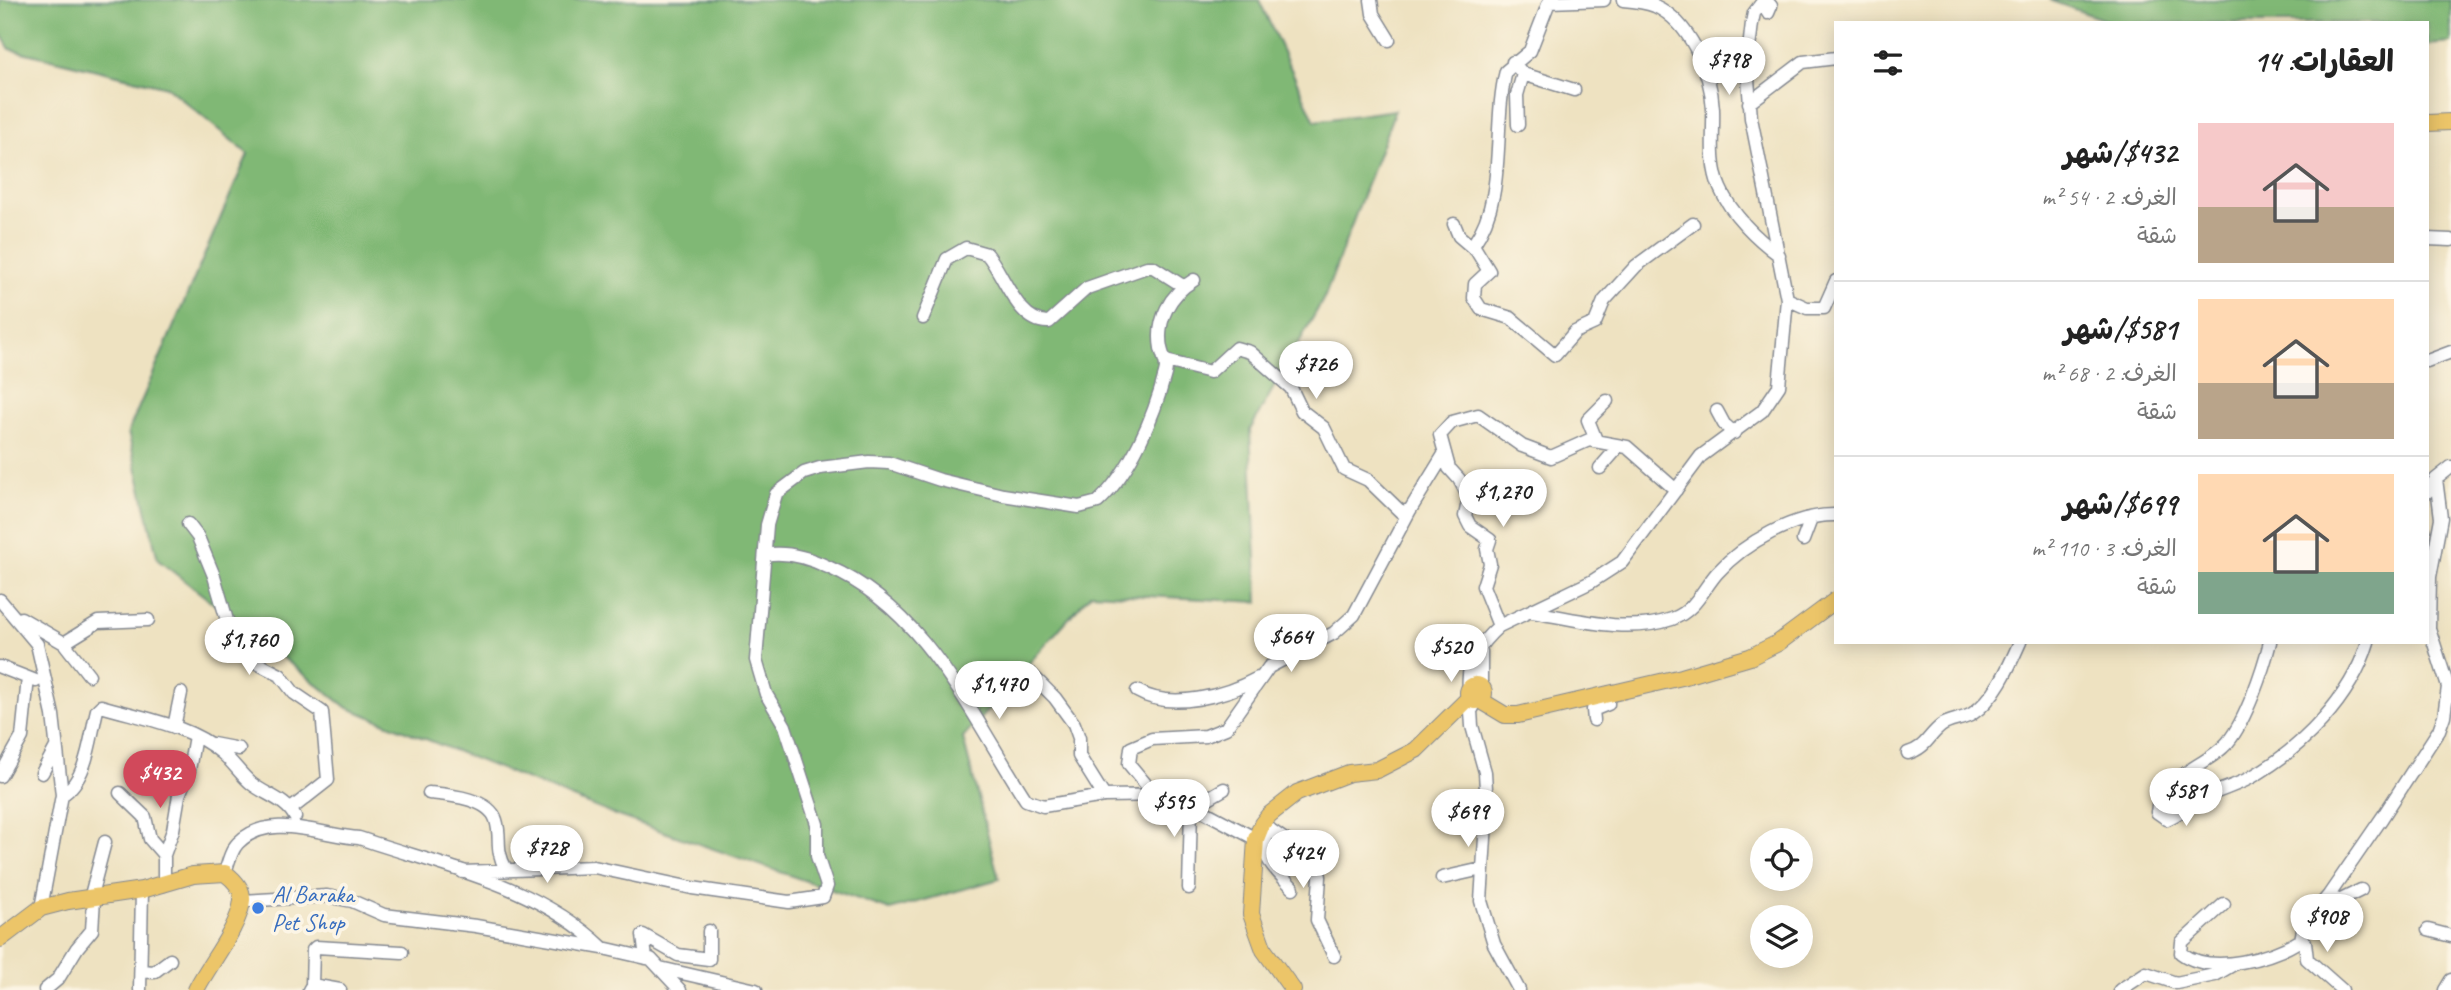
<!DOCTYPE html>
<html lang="ar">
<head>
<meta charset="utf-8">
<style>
	:root { --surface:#fff; --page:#f2f2f2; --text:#222; --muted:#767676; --line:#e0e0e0; --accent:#d1495b }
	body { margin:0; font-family:Caveat,"Playpen Sans Arabic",sans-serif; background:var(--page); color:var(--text); direction:rtl; height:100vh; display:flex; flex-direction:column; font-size:26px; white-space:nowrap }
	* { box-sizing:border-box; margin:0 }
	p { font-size:23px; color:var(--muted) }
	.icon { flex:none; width:38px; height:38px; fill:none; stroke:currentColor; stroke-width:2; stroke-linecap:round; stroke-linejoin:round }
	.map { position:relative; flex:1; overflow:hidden; direction:ltr }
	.drawer { position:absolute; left:1834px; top:21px; width:595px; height:623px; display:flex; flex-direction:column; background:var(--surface); border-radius:0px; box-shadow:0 4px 18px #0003; direction:rtl }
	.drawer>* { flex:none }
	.tools { position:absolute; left:1750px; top:828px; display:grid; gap:14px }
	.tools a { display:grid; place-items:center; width:63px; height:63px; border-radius:50%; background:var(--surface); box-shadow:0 4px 18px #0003; font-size:35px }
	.price { position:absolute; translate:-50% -60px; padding:0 16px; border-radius:24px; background:#fff; color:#222; font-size:23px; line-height:46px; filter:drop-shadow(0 2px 4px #0008) }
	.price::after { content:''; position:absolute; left:50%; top:42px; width:21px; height:16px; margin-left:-10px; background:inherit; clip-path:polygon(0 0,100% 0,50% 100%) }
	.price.selected { background:var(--accent); color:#fff }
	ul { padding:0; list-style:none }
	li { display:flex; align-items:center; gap:21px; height:175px; padding:0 35px }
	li+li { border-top:2px solid var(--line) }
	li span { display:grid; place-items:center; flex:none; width:196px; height:140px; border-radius:0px; color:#555 }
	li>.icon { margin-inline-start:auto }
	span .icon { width:84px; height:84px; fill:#fffc; stroke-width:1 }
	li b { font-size:30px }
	h2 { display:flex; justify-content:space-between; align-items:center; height:84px; padding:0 35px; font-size:30px }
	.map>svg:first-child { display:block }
</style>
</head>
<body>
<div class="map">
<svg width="2451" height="990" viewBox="0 0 2451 990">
	<rect width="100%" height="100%" fill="#fcf5e5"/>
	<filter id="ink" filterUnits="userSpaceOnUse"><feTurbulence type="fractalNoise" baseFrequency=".0143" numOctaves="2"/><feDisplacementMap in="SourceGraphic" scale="14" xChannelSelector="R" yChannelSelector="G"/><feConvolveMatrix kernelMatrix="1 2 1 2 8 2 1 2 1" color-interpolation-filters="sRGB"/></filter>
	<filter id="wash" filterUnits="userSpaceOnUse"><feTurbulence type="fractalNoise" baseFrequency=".00686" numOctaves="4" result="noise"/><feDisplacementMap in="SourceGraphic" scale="28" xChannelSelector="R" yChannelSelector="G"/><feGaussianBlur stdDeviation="1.57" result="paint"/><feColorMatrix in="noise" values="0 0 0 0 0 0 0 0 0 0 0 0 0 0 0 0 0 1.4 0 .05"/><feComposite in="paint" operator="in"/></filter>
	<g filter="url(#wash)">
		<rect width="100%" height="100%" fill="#eee2c1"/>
		<!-- forest -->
		<path fill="#80b875" stroke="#4e746a" stroke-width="2" d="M 0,0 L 1259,0 L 1315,121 L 1395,110 L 1325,296 L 1250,430 L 1258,602 L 1091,593 L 963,738 L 999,879 L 890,910 L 615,815 L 346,707 L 158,560 L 128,432 L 248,154 L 167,87 L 10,49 L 0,33 Z
			M 2049,0 L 2451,0 L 2451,43 L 2427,45 L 2427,23 L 2113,23 Z"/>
	</g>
	<g filter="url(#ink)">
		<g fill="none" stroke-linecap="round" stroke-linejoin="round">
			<!-- minor casing -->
			<g stroke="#848890" stroke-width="15">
				<path id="minor" d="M 1371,0 L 1373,14 L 1389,40
					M 1604,0 L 1549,2 L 1530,51 L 1506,71 C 1492,126 1508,196 1473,245 L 1489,271 L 1475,284 L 1474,298 L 1481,309 L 1511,318 L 1555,355 L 1575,332 L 1595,323 L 1604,301 L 1636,266 L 1693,224
					M 1623,0 C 1634,1 1645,2 1655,6 C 1690,22 1711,72 1713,109 C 1714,134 1709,163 1720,188 C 1731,214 1757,239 1779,255
					M 1766,0 L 1771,6 L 1768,13
					M 1513,62 L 1523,74 L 1517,95 L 1518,125
					M 1523,74 L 1574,90
					M 1749,103 L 1803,62 L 1836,58
					M 1454,224 L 1459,236 L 1473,248
					M 2427,239 L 2451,240
					M 1787,299 L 1807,308 L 1824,308 L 1836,281
					M 923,318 L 947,259 L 966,248 L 987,254 C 1004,274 1018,324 1049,322 L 1087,288 L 1147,267 L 1153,267 L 1183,286
					M 1166,361 L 1210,372 L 1236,348 L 1250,352 L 1291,388 L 1302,411 L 1324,428 L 1344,469 L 1368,480 L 1401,512 L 1410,510 L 1445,453
					M 2427,361 L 2451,352
					M 1717,411 L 1724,424 L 1734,433
					M 1596,440 L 1588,420 L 1607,401
					M 1600,468 L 1614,452 L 1615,446
					M 2427,492 L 2436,479 L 2451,467
					M 188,524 L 198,537 L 214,576 L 231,634 L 257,663 L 280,675 L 294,693 L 322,712 L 328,780 L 291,809
					M 1803,540 L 1811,519
					M 765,555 C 786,551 809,558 828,567 C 926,609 971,715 1026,800 L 1043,806 L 1104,796 L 1173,795 L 1256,839
					M 0,600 L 37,644 L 53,715 L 62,795 L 41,908
					M 1533,612 C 1578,620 1628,634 1672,619 C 1695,611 1703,589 1717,573 C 1744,543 1795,514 1836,515
					M 21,618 L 64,643 L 89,675
					M 1499,626 L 1483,586 L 1490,564 L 1487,549 L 1490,540 L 1470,526 L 1465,516 L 1469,497 L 1459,479 L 1449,468 L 1440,435 L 1452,422 L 1478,415 L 1522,446 L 1551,457 L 1589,440 L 1627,447 L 1676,490
					M 2270,642 C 2263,670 2246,720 2228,742 C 2207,767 2160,776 2157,812 L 2167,819 C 2181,813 2192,803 2205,797 C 2219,790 2235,786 2250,778 C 2301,749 2351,699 2368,642
					M 64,643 L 98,622 L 148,620
					M 0,667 L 36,681
					M 1031,674 L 1055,698 L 1074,724 L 1079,738 L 1079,756 L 1104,796
					M 1481,686 L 1481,651
					M 1469,688 C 1466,662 1480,643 1499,626 L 1591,582 L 1622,562 L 1701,456 L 1762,411 L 1779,386 L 1787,299 L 1751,118 L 1747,66 L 1752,23 L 1754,13 L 1764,0
					M 1137,691 C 1171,711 1225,696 1258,678
					M 1476,702 L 1471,711 L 1472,726 L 1485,772 L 1487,806 L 1481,901 L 1494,944 L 1519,990
					M 1594,720 L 1593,710 L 1608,704 L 1608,693
					M 174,727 L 181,693
					M 213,744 L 239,749
					M 1908,753 C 1926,748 1928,736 1941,726 C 1949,720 1962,720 1972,714 C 1995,699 2009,667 2020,642
					M 42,773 L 56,747
					M 0,776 L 22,737 L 28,678
					M 120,793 L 145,817 L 150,839 L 164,855
					M 429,793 C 448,795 489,798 496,820 C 502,839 494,848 506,869
					M 1153,793 L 1129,764 L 1131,748 L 1152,739 L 1206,736 L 1226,728 L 1269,667 L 1334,633 L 1354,615 L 1410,510
					M 62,795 C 88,779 90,737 97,710 L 101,706 C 141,718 190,725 222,753 C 233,762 241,775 252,784 C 266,795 287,800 295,817
					M 1262,824 L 1318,863 L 1320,877 L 1317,920 L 1334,956
					M 1270,829 C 1255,856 1277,870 1293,888
					M 463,872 L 594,867 L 692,888 L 789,902 L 823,897 L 827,886 L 817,856 L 817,824 L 785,726 L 766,694 L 756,660 L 767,525 L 776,494 L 804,473 L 820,468 L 869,462 L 889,463 L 940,480 L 1003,495 L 1079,507 L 1098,502 C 1131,471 1154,417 1165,374 C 1168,363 1163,358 1161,348 C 1156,320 1170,294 1194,280
					M 225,873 C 228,863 231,850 238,843 C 269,811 323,836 359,838 C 444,867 536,884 603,948
					M 1442,878 L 1482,869
					M 164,885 L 164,855 L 173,830 L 179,795 L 189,770 L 195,736
					M 1189,888 L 1191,808 L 1224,789
					M 2329,895 L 2339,901 L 2361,890
					M 90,899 L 105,842
					M 242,901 L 327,896 L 352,901 L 384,915 L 476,926 L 603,948 L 651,959 L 680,990
					M 2224,904 L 2182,942 L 2181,953 C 2212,976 2272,958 2301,940
					M 2428,930 L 2451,936
					M 646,958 L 643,935 L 678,955 L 709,959 L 709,931
					M 660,968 L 756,990
					M 141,971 L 154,972 L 170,960
					M 312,985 L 313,950 L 316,947 L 402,952
					M 45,990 L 58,979 L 77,948 L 92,930 L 94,899
					M 140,990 L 142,890
					M 309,990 L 312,985 L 340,990
					M 2120,990 L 2146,973 L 2176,983 L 2215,975 L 2234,964
					M 2342,990 L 2307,959 L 2305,942 L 2301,940 L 2304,925 L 2329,895 L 2382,818 L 2439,730 L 2444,716 L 2448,687 L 2429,628 L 2430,577 L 2441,518 L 2436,479
					M 2445,990 L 2451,980"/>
			</g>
			<!-- major casing -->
			<g stroke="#848890" stroke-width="18">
				<path id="major" d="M 2427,123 L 2451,122
					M1468 693a8 8 0 1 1 16 0a8 8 0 1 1-16 0Z
					M 1480,700 L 1505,715 L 1518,715 L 1682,677 L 1750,657 L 1778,643 L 1836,600
					M 0,939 L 41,908 L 68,901 L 142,890 L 193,875 L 225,873 C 233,879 243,888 242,900 C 240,927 208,965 196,990
					M 1293,990 L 1264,950 L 1251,914 L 1256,839 L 1262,824 L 1269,815 L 1297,793 L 1349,773 L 1377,770 L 1416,750 L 1469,698"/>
			</g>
			<!-- minor -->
			<use href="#minor" stroke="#fff" stroke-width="12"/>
			<!-- major -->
			<use href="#major" stroke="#ecc569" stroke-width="16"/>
		</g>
	</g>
	<!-- markers -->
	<circle fill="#3f7fe0" stroke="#fcf5e5" stroke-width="2.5" cx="258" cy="908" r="7"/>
	<g text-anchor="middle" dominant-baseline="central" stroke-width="7" stroke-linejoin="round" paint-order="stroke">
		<!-- shop labels -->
		<g font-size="24" fill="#366cbe" stroke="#fcf5e5" text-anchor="start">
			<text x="272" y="894">Al Baraka<tspan x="272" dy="28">Pet Shop</tspan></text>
		</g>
	</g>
</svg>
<div class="tools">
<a><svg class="icon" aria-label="locate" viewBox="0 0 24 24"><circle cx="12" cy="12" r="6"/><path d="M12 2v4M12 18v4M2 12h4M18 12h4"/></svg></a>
<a><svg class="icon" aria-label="layers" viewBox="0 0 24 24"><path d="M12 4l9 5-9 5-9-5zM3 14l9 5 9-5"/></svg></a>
</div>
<b class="price" style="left:1729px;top:97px">$798</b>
<b class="price" style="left:1316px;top:401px">$726</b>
<b class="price" style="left:1503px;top:529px">$1,270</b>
<b class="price" style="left:1291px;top:674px">$664</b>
<b class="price" style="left:249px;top:677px">$1,760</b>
<b class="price" style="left:1451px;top:684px">$520</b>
<b class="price" style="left:999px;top:721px">$1,470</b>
<b class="price selected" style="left:160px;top:810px">$432</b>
<b class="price" style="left:2186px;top:828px">$581</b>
<b class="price" style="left:1174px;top:839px">$595</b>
<b class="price" style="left:1468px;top:849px">$699</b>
<b class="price" style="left:547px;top:885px">$728</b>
<b class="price" style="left:1303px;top:890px">$424</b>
<b class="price" style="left:2327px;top:954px">$908</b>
<section class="drawer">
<h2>العقارات: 14<svg class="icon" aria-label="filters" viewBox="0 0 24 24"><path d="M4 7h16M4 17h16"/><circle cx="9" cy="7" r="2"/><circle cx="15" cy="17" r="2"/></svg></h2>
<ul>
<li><span style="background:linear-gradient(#f6c9c9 60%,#b9a48a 0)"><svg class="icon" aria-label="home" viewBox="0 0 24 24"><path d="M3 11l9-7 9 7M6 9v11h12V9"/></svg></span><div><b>$432/شهر</b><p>الغرف: 2 · 54 m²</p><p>شقة</p></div></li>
<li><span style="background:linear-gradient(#ffd9b3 60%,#b9a48a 0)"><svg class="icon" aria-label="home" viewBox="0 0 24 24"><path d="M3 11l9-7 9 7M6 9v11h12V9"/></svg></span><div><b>$581/شهر</b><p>الغرف: 2 · 68 m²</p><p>شقة</p></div></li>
<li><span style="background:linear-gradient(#ffd9b3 70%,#7fa58c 0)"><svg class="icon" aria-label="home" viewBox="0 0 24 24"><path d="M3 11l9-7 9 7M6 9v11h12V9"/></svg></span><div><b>$699/شهر</b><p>الغرف: 3 · 110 m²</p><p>شقة</p></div></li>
</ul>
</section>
</div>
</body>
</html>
